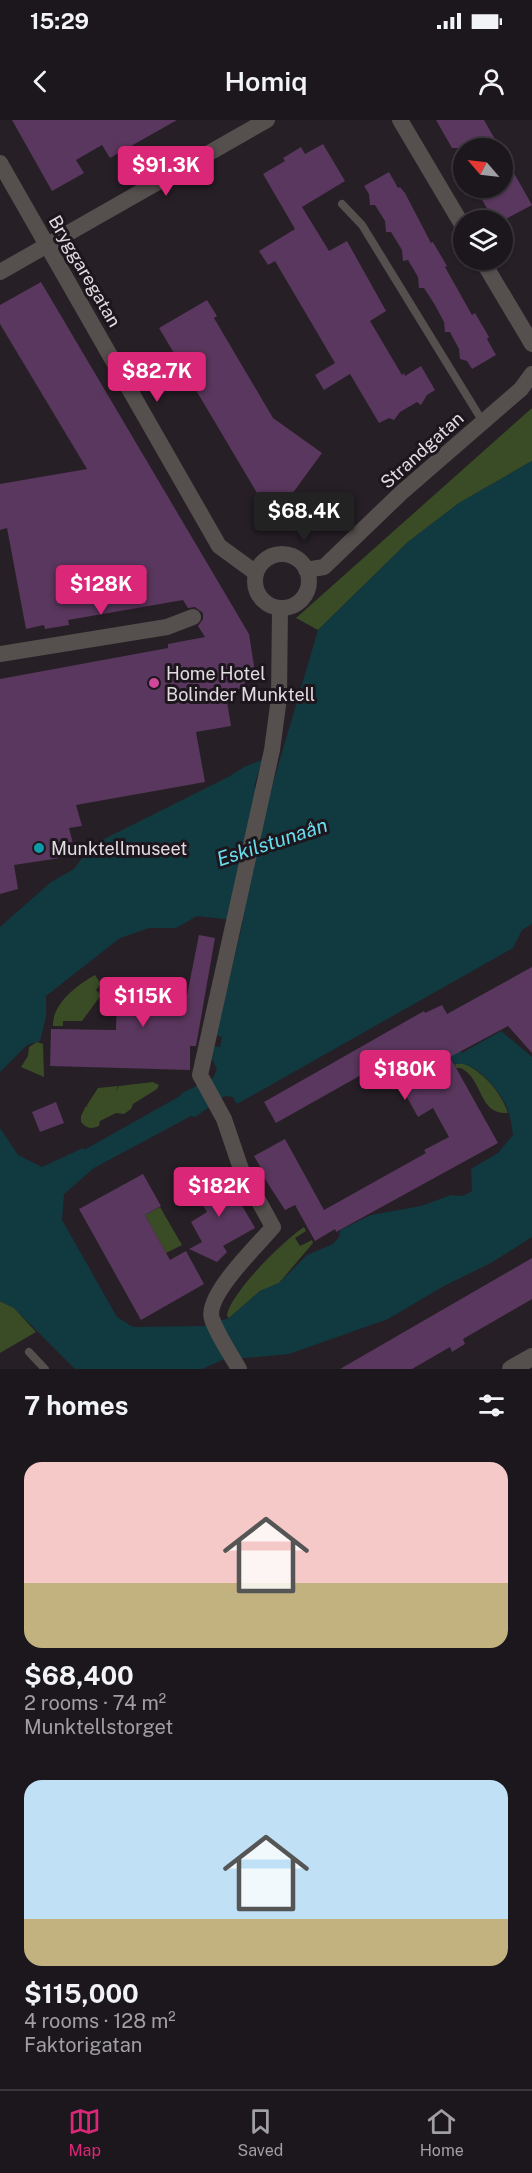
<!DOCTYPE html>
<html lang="en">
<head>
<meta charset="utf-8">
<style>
	:root { --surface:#1c171c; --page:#292429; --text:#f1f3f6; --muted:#a09fa3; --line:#3a363b; --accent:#db2777 }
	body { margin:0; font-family:"Public Sans",sans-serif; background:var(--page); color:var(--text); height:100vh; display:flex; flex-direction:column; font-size:22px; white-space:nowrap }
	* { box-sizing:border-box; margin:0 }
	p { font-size:20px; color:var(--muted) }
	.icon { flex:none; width:33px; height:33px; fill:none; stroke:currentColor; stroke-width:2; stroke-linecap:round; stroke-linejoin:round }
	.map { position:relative; height:1249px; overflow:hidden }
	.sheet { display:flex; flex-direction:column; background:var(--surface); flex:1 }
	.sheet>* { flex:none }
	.needle { width:39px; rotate:298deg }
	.tools { position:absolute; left:453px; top:18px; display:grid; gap:12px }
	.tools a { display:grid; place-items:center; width:60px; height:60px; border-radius:50%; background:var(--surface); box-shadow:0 2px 4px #0004,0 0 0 2px var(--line); font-size:30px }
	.price { position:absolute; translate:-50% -51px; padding:0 14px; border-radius:6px; background:var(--accent); color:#fff; font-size:20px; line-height:39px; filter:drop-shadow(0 2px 3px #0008) }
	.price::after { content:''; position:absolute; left:50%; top:36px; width:18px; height:14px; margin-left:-9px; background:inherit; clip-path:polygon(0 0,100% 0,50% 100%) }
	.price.current { background:#222; color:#fff }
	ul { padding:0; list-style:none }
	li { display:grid; align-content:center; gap:12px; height:318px; padding:0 24px }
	li span { display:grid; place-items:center; height:186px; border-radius:18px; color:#555 }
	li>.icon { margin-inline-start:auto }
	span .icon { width:108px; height:108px; fill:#fffc; stroke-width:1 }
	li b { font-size:26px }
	h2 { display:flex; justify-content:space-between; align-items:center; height:72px; padding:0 24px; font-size:26px }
	.status { display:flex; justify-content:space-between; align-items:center; height:42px; padding:0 30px; background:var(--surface); direction:ltr }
	.status svg { height:16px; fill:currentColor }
	header { display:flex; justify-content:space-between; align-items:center; height:78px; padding:0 24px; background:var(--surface); font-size:27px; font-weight:600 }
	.dock { display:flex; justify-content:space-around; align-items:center; height:84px; border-top:2px solid var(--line); background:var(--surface); font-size:16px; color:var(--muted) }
	.dock a { display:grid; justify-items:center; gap:3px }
	.dock .current { color:var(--accent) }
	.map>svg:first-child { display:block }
</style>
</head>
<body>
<div class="status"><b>15:29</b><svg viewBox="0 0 49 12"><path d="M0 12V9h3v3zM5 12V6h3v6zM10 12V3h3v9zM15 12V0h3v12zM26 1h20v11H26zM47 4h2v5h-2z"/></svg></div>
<header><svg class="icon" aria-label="back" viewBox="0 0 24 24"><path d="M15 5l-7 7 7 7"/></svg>Homiq<svg class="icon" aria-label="person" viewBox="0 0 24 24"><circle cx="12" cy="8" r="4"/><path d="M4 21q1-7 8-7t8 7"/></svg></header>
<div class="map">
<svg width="532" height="1249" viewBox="0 0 532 1249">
	<rect width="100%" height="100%" fill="#261f26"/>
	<!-- green -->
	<path fill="#3a4c26" d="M 532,288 L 532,341 L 459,383 L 408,422 L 318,510 L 296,498 Z
		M 95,855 L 101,864 L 96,870 L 101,875 L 82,901 L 63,901 L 63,906 L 53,906 C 52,884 77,865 95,855 Z
		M 37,922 L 43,924 L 44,957 L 21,947 L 28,936 L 29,927 Z
		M 462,943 C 483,951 501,972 508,993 C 478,995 484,960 461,948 L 456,948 L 455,944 Z
		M 153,962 L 159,965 L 157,969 L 133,984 L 131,989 L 124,994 L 116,993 L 100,1001 L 99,1006 C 91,1009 87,1009 81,1002 L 81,996 L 86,986 L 88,987 L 87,985 L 98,968 L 118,966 L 115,972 L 119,966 Z
		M 160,1087 L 182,1125 L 166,1133 L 145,1095 Z
		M 304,1107 L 306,1111 L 295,1118 L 300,1126 L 312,1120 L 313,1123 L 279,1163 L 260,1171 L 229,1198 L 227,1196 C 229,1174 284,1120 304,1107 Z
		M 0,1181 L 14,1188 L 36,1212 L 0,1233 Z"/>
	<!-- water -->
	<path fill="#103a40" d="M 532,341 L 532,804 L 522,810 L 513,828 L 237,984 L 233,977 L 225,976 L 195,997 L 191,996 L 94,1048 L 64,1074 L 62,1100 L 117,1197 L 133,1207 L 203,1206 L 229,1198 L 260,1171 L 279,1163 L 307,1135 L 333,1124 L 339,1117 L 340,1110 L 371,1095 L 421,1086 L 451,1075 L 463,1076 L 472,1071 L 471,1049 L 498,1033 L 513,1015 C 512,1006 510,996 507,987 C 499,970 476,940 455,944 L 447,932 L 456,925 L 462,933 L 501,911 L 532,937 L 532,1117 L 491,1143 L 444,1166 L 388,1199 L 289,1234 L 222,1240 L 202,1249 L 75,1249 L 14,1188 L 0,1181 L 0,1008 L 18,1035 L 42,1047 L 83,1028 L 84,1030 L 180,976 L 182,973 L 213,958 L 217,949 L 212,939 L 214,926 L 220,927 L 222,917 L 216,915 L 243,801 L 197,796 L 176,808 L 149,808 L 120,818 L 46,876 L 46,897 L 40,921 L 27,925 L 0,952 L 0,807 L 51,762 L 74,749 L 92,725 L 230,656 L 244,647 L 262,640 L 254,667 L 271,670 L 318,510 L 408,422 L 459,383 Z"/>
	<!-- building -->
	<path fill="#5a375e" d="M 12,0 L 177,0 L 110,38 L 102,25 L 76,40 L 84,53 L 52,71 Z
		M 436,0 L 484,0 L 500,28 L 452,28 Z
		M 323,24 L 345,61 L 302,87 L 329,131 L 347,121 L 386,191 L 370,201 L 402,255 L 404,253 L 405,256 L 421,246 L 435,270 L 427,275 L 421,285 L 417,282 L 400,292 L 394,300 L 389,298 L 379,303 L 350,254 L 324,270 L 315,255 L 335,243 L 275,141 L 268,145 L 259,131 L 295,109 L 263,54 L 285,41 L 283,38 L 301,27 L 305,34 Z
		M 502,32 L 532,85 L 504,100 L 494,100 L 475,68 L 502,68 Z
		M 389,52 L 398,68 L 400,67 L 405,73 L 431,123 L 433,122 L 437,129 L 447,146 L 445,147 L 472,195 L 475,193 L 489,217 L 487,219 L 496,235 L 472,249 L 467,241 L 460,239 L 459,229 L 450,212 L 445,212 L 444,202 L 435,185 L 424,168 L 419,168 L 418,157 L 408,140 L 403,141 L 402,130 L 391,112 L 386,112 L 385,101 L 375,85 L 370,85 L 369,74 L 364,66 Z
		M 41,162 L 249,514 L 255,552 L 227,582 L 231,606 L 196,612 L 205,662 L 76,685 L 82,706 L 69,708 L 74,728 L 67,737 L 14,745 L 18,769 L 0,774 L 0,559 L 168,528 L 168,524 L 205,517 L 198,506 L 203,499 L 203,493 L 195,487 L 188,488 L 183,480 L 68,500 L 69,505 L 45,509 L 44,505 L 26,509 L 7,408 L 0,410 L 0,364 L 87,349 L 0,204 L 0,185 Z
		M 207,180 L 217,196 L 214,198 L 273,298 L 322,333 L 273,400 L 159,208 Z
		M 199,815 L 215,818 L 196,926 L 190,926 L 190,950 L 50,946 L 51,909 L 116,910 L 117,873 L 187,875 Z
		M 532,847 L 532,933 L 508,906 L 450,937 L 498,1023 L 336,1112 L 335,1109 L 315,1121 L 295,1085 L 285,1090 L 263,1056 L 265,1055 L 254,1036 L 285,1019 L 324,1090 L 426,1033 L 424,1030 L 449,1017 L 433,988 L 418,997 L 404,972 L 420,964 L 402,932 L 276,1003 L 264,982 L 424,891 L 425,893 L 442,885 L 447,894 Z
		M 56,982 L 64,1003 L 40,1012 L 32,992 Z
		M 223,1053 L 255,1108 L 223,1126 L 227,1132 L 217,1142 L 189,1129 L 202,1122 L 191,1102 L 207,1092 L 194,1069 Z
		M 143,1054 L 161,1086 L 145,1095 L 170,1140 L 186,1131 L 204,1164 L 141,1200 L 79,1089 Z
		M 532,1138 L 532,1179 L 463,1219 L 465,1224 L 452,1232 L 450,1227 L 412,1249 L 340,1249 Z"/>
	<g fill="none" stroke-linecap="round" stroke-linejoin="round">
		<!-- service -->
		<path stroke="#554f4e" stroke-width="8" d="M 342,84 L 362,105 L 483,302
			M 29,1232 L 45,1249"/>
		<!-- minor -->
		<path stroke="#554f4e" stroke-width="16" d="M 400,0 L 464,108
			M 0,43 L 219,426 L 256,453
			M 482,140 L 532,224
			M 0,152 L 267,0
			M255 461a27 27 0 1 1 54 0a27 27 0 1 1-54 0Z
			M 306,450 L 324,447 L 401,373 L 521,269 L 532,254
			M 0,534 L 167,507 L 193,497
			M 239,1249 C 230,1233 218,1216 212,1199 C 204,1176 258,1125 273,1107 L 241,1049 L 224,999 L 200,955 L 272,630 L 279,578 L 280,488"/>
		<!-- tertiary -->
		<path stroke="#554f4e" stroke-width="18" d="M 511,1249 L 532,1237"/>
	</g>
	<!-- markers -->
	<circle fill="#d1479c" stroke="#1d161d" stroke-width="2" cx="154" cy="563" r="6"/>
	<circle fill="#0f9aa8" stroke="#1d161d" stroke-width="2" cx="39" cy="728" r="6"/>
	<g text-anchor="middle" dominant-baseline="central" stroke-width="6" stroke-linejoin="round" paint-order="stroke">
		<!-- street labels -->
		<g font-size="18" fill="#e1dce1" stroke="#1d161d">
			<text transform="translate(85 151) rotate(60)">Bryggaregatan</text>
			<text transform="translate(422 330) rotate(-42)">Strandgatan</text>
		</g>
		<!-- poi labels -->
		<g font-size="18" fill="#e1dce1" stroke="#1d161d" text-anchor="start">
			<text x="166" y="553">Home Hotel<tspan x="166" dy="21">Bolinder Munktell</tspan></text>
			<text x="51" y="728">Munktellmuseet</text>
		</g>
		<!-- water labels -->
		<g font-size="20" font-style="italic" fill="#68ddee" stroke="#1d161d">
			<text transform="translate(272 722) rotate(-18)">Eskilstunaån</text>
		</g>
	</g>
</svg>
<div class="tools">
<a><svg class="needle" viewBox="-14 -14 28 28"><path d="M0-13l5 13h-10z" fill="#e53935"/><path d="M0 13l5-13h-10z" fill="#a09fa3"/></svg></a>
<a><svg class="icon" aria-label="layers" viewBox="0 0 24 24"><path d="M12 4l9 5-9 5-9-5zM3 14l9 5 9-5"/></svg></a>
</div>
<b class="price" style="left:166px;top:77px">$91.3K</b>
<b class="price" style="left:157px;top:283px">$82.7K</b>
<b class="price current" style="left:304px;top:423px">$68.4K</b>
<b class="price" style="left:101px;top:496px">$128K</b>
<b class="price" style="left:143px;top:908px">$115K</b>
<b class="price" style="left:405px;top:981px">$180K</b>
<b class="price" style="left:219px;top:1098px">$182K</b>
</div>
<section class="sheet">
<h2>7 homes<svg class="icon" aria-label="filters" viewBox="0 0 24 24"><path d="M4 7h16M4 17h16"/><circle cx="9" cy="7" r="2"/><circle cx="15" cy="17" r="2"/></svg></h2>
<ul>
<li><span style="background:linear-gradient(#f6c9c9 65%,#c2b280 0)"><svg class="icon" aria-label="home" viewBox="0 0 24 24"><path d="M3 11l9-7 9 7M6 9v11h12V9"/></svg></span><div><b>$68,400</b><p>2 rooms · 74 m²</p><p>Munktellstorget</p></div></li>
<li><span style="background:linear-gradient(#bfe0f5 75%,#c2b280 0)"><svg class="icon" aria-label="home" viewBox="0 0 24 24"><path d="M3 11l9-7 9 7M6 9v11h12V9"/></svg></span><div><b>$115,000</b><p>4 rooms · 128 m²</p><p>Faktorigatan</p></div></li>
</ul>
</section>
<nav class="dock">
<a class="current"><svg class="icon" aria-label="map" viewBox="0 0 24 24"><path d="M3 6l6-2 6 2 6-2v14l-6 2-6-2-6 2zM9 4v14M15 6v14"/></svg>Map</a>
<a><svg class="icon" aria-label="saved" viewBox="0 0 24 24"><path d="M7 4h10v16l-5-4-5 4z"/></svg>Saved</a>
<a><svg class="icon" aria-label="home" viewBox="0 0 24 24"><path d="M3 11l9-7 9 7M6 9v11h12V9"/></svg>Home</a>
</nav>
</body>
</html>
